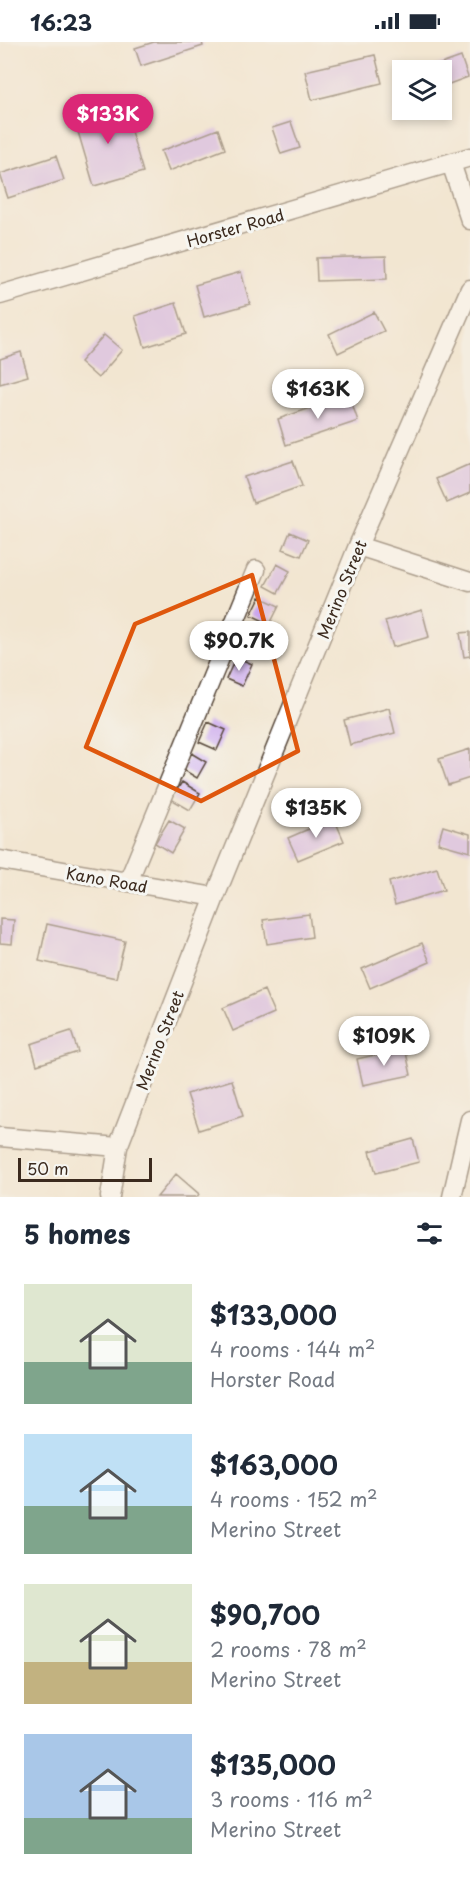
<!DOCTYPE html>
<html lang="en">
<head>
<meta charset="utf-8">
<style>
	:root { --surface:#fff; --page:#f2f2f3; --text:#1f2937; --muted:#747a83; --accent:#db2777 }
	body { margin:0; font-family:"Playpen Sans",sans-serif; background:var(--page); color:var(--text); height:100vh; display:flex; flex-direction:column; font-size:22px; white-space:nowrap }
	* { box-sizing:border-box; margin:0 }
	p { font-size:20px; color:var(--muted) }
	.icon { flex:none; width:33px; height:33px; fill:none; stroke:currentColor; stroke-width:2; stroke-linecap:round; stroke-linejoin:round }
	.map { position:relative; height:1155px; overflow:hidden }
	.sheet { display:flex; flex-direction:column; background:var(--surface); flex:1 }
	.sheet>* { flex:none }
	.fabs { position:absolute; left:392px; top:18px; display:grid; gap:12px }
	.fabs a { display:grid; place-items:center; width:60px; height:60px; border-radius:0px; background:var(--surface); box-shadow:0 3px 9px #0003; font-size:30px }
	.scale { position:absolute; left:18px; bottom:15px; width:134px; box-sizing:border-box; padding-left:6px; border:3px solid #3b2a1e; border-top:0; font-size:16px; line-height:21px; white-space:nowrap; color:#3b2a1e; -webkit-text-stroke:4px #f6f6f2; paint-order:stroke }
	.price { position:absolute; translate:-50% -51px; padding:0 14px; border-radius:21px; background:#fff; color:#222; font-size:20px; line-height:39px; filter:drop-shadow(0 2px 3px #0008) }
	.price::after { content:''; position:absolute; left:50%; top:36px; width:18px; height:14px; margin-left:-9px; background:inherit; clip-path:polygon(0 0,100% 0,50% 100%) }
	.price.on { background:var(--accent); color:#fff }
	ul { padding:0; list-style:none }
	li { display:flex; align-items:center; gap:18px; height:150px; padding:0 24px }
	li span { display:grid; place-items:center; flex:none; width:168px; height:120px; border-radius:0px; color:#555 }
	li>.icon { margin-inline-start:auto }
	span .icon { width:72px; height:72px; fill:#fffc; stroke-width:1 }
	li b { font-size:26px }
	h2 { display:flex; justify-content:space-between; align-items:center; height:72px; padding:0 24px; font-size:26px }
	.status { display:flex; justify-content:space-between; align-items:center; height:42px; padding:0 30px; background:var(--surface); direction:ltr }
	.status svg { height:16px; fill:currentColor }
	.map>svg:first-child { display:block }
</style>
</head>
<body>
<div class="status"><b>16:23</b><svg viewBox="0 0 49 12"><path d="M0 12V9h3v3zM5 12V6h3v6zM10 12V3h3v9zM15 12V0h3v12zM26 1h20v11H26zM47 4h2v5h-2z"/></svg></div>
<div class="map">
<svg width="470" height="1155" viewBox="0 0 470 1155">
	<rect width="100%" height="100%" fill="#f6f6f2"/>
	<filter id="ink" filterUnits="userSpaceOnUse"><feTurbulence type="fractalNoise" baseFrequency=".0167" numOctaves="2"/><feDisplacementMap in="SourceGraphic" scale="12" xChannelSelector="R" yChannelSelector="G"/><feConvolveMatrix kernelMatrix="1 2 1 2 8 2 1 2 1" color-interpolation-filters="sRGB"/></filter>
	<filter id="wash" filterUnits="userSpaceOnUse"><feTurbulence type="fractalNoise" baseFrequency=".008" numOctaves="4" result="noise"/><feDisplacementMap in="SourceGraphic" scale="24" xChannelSelector="R" yChannelSelector="G"/><feGaussianBlur stdDeviation="1.35" result="paint"/><feColorMatrix in="noise" values="0 0 0 0 0 0 0 0 0 0 0 0 0 0 0 0 0 1.4 0 .05"/><feComposite in="paint" operator="in"/></filter>
	<g filter="url(#wash)">
		<rect width="100%" height="100%" fill="#f2e6d1"/>
		<g id="blocks">
			<!-- building -->
			<path fill="#cba6ee" d="M 154,0 L 202,0 L 203,4 L 141,24 L 135,6 Z
				M 375,13 L 382,41 L 312,58 L 305,29 Z
				M 461,15 L 468,35 L 441,45 L 441,28 L 424,28 Z
				M 123,62 L 143,130 L 94,144 L 74,76 Z
				M 291,80 L 300,106 L 281,112 L 272,86 Z
				M 218,87 L 225,107 L 169,129 L 161,109 Z
				M 56,114 L 64,138 L 8,156 L 0,132 Z
				M 386,214 L 387,237 L 317,239 L 316,216 Z
				M 241,230 L 250,262 L 204,275 L 195,243 Z
				M 176,261 L 186,292 L 145,305 L 135,274 Z
				M 374,270 L 384,289 L 338,311 L 329,292 Z
				M 104,293 L 122,308 L 98,336 L 80,320 Z
				M 21,310 L 28,334 L 0,342 L 0,317 Z
				M 349,353 L 358,379 L 286,403 L 278,377 Z
				M 293,419 L 302,444 L 253,461 L 244,435 Z
				M 470,422 L 470,451 L 447,461 L 436,437 Z
				M 290,490 L 308,498 L 301,514 L 283,507 Z
				M 277,522 L 290,529 L 278,551 L 265,544 Z
				M 260,555 L 279,564 L 270,582 L 251,573 Z
				M 422,568 L 429,595 L 393,605 L 385,579 Z
				M 247,584 L 262,592 L 252,611 L 237,603 Z
				M 470,590 L 470,614 L 464,615 L 460,591 Z
				M 236,615 L 252,622 L 242,644 L 226,637 Z
				M 389,666 L 395,691 L 350,703 L 344,678 Z
				M 208,680 L 226,688 L 217,708 L 199,700 Z
				M 470,707 L 470,736 L 448,743 L 439,717 Z
				M 191,711 L 206,720 L 197,736 L 182,727 Z
				M 182,740 L 200,751 L 190,768 L 171,757 Z
				M 334,776 L 344,799 L 298,818 L 288,796 Z
				M 169,778 L 185,787 L 171,811 L 155,801 Z
				M 443,784 L 470,792 L 470,810 L 438,801 Z
				M 437,826 L 444,848 L 395,863 L 389,840 Z
				M 309,872 L 312,895 L 267,902 L 263,878 Z
				M 0,877 L 14,878 L 12,902 L 0,901 Z
				M 47,882 L 125,899 L 116,936 L 39,919 Z
				M 422,901 L 430,920 L 370,946 L 362,927 Z
				M 264,948 L 274,971 L 233,989 L 223,966 Z
				M 71,989 L 78,1010 L 37,1023 L 31,1002 Z
				M 405,1006 L 411,1033 L 363,1043 L 357,1017 Z
				M 232,1038 L 243,1074 L 199,1088 L 187,1052 Z
				M 413,1097 L 419,1120 L 376,1131 L 370,1109 Z
				M 176,1132 L 199,1152 L 197,1155 L 157,1155 Z"/>
		</g>
	</g>
	<g filter="url(#ink)">
		<use href="#blocks" fill-opacity="0" stroke="#564639" stroke-width="1.5"/>
		<g fill="none" stroke-linecap="round" stroke-linejoin="round">
			<!-- minor casing -->
			<g stroke="#564639" stroke-width="21">
				<path id="minor" d="M 451,121 L 470,178
					M 0,253 L 470,115
					M 358,504 L 470,540
					M 0,818 L 215,855
					M 128,840 L 256,528
					M 0,1095 L 118,1105
					M 110,1155 L 118,1105 L 215,855 L 358,504 L 470,247
					M 452,1155 L 470,1078"/>
			</g>
			<!-- minor -->
			<use href="#minor" stroke="#fff" stroke-width="18"/>
		</g>
	</g>
	<!-- marked area -->
	<path d="M0 0H470V1155H0ZM 252,533 L 298,709 L 201,759 L 86,705 L 135,582 Z" fill="#f2e6d1" fill-opacity=".55" fill-rule="evenodd"/>
	<path fill="none" stroke="#df570d" stroke-width="4.5" stroke-linejoin="round" d="M 252,533 L 298,709 L 201,759 L 86,705 L 135,582 Z"/>
	<g text-anchor="middle" dominant-baseline="central" stroke-width="6" stroke-linejoin="round" paint-order="stroke">
		<!-- street labels -->
		<g font-size="16" fill="#3b2a1e" stroke="#f6f6f2">
			<text transform="translate(235 185) rotate(-16)">Horster Road</text>
			<text transform="translate(341 547) rotate(-68)">Merino Street</text>
			<text transform="translate(107 837) rotate(10)">Kano Road</text>
			<text transform="translate(159 998) rotate(-69)">Merino Street</text>
		</g>
	</g>
</svg>
<div class="fabs">
<a><svg class="icon" aria-label="layers" viewBox="0 0 24 24"><path d="M12 4l9 5-9 5-9-5zM3 14l9 5 9-5"/></svg></a>
</div>
<div class="scale">50 m</div>
<b class="price on" style="left:108px;top:103px">$133K</b>
<b class="price" style="left:318px;top:378px">$163K</b>
<b class="price" style="left:239px;top:630px">$90.7K</b>
<b class="price" style="left:316px;top:797px">$135K</b>
<b class="price" style="left:384px;top:1025px">$109K</b>
</div>
<section class="sheet">
<h2>5 homes<svg class="icon" aria-label="filters" viewBox="0 0 24 24"><path d="M4 7h16M4 17h16"/><circle cx="9" cy="7" r="2"/><circle cx="15" cy="17" r="2"/></svg></h2>
<ul>
<li><span style="background:linear-gradient(#dfe7d0 65%,#7fa58c 0)"><svg class="icon" aria-label="home" viewBox="0 0 24 24"><path d="M3 11l9-7 9 7M6 9v11h12V9"/></svg></span><div><b>$133,000</b><p>4 rooms · 144 m²</p><p>Horster Road</p></div></li>
<li><span style="background:linear-gradient(#bfe0f5 60%,#7fa58c 0)"><svg class="icon" aria-label="home" viewBox="0 0 24 24"><path d="M3 11l9-7 9 7M6 9v11h12V9"/></svg></span><div><b>$163,000</b><p>4 rooms · 152 m²</p><p>Merino Street</p></div></li>
<li><span style="background:linear-gradient(#dfe7d0 65%,#c2b280 0)"><svg class="icon" aria-label="home" viewBox="0 0 24 24"><path d="M3 11l9-7 9 7M6 9v11h12V9"/></svg></span><div><b>$90,700</b><p>2 rooms · 78 m²</p><p>Merino Street</p></div></li>
<li><span style="background:linear-gradient(#a9c7e8 70%,#7fa58c 0)"><svg class="icon" aria-label="home" viewBox="0 0 24 24"><path d="M3 11l9-7 9 7M6 9v11h12V9"/></svg></span><div><b>$135,000</b><p>3 rooms · 116 m²</p><p>Merino Street</p></div></li>
</ul>
</section>
</body>
</html>
